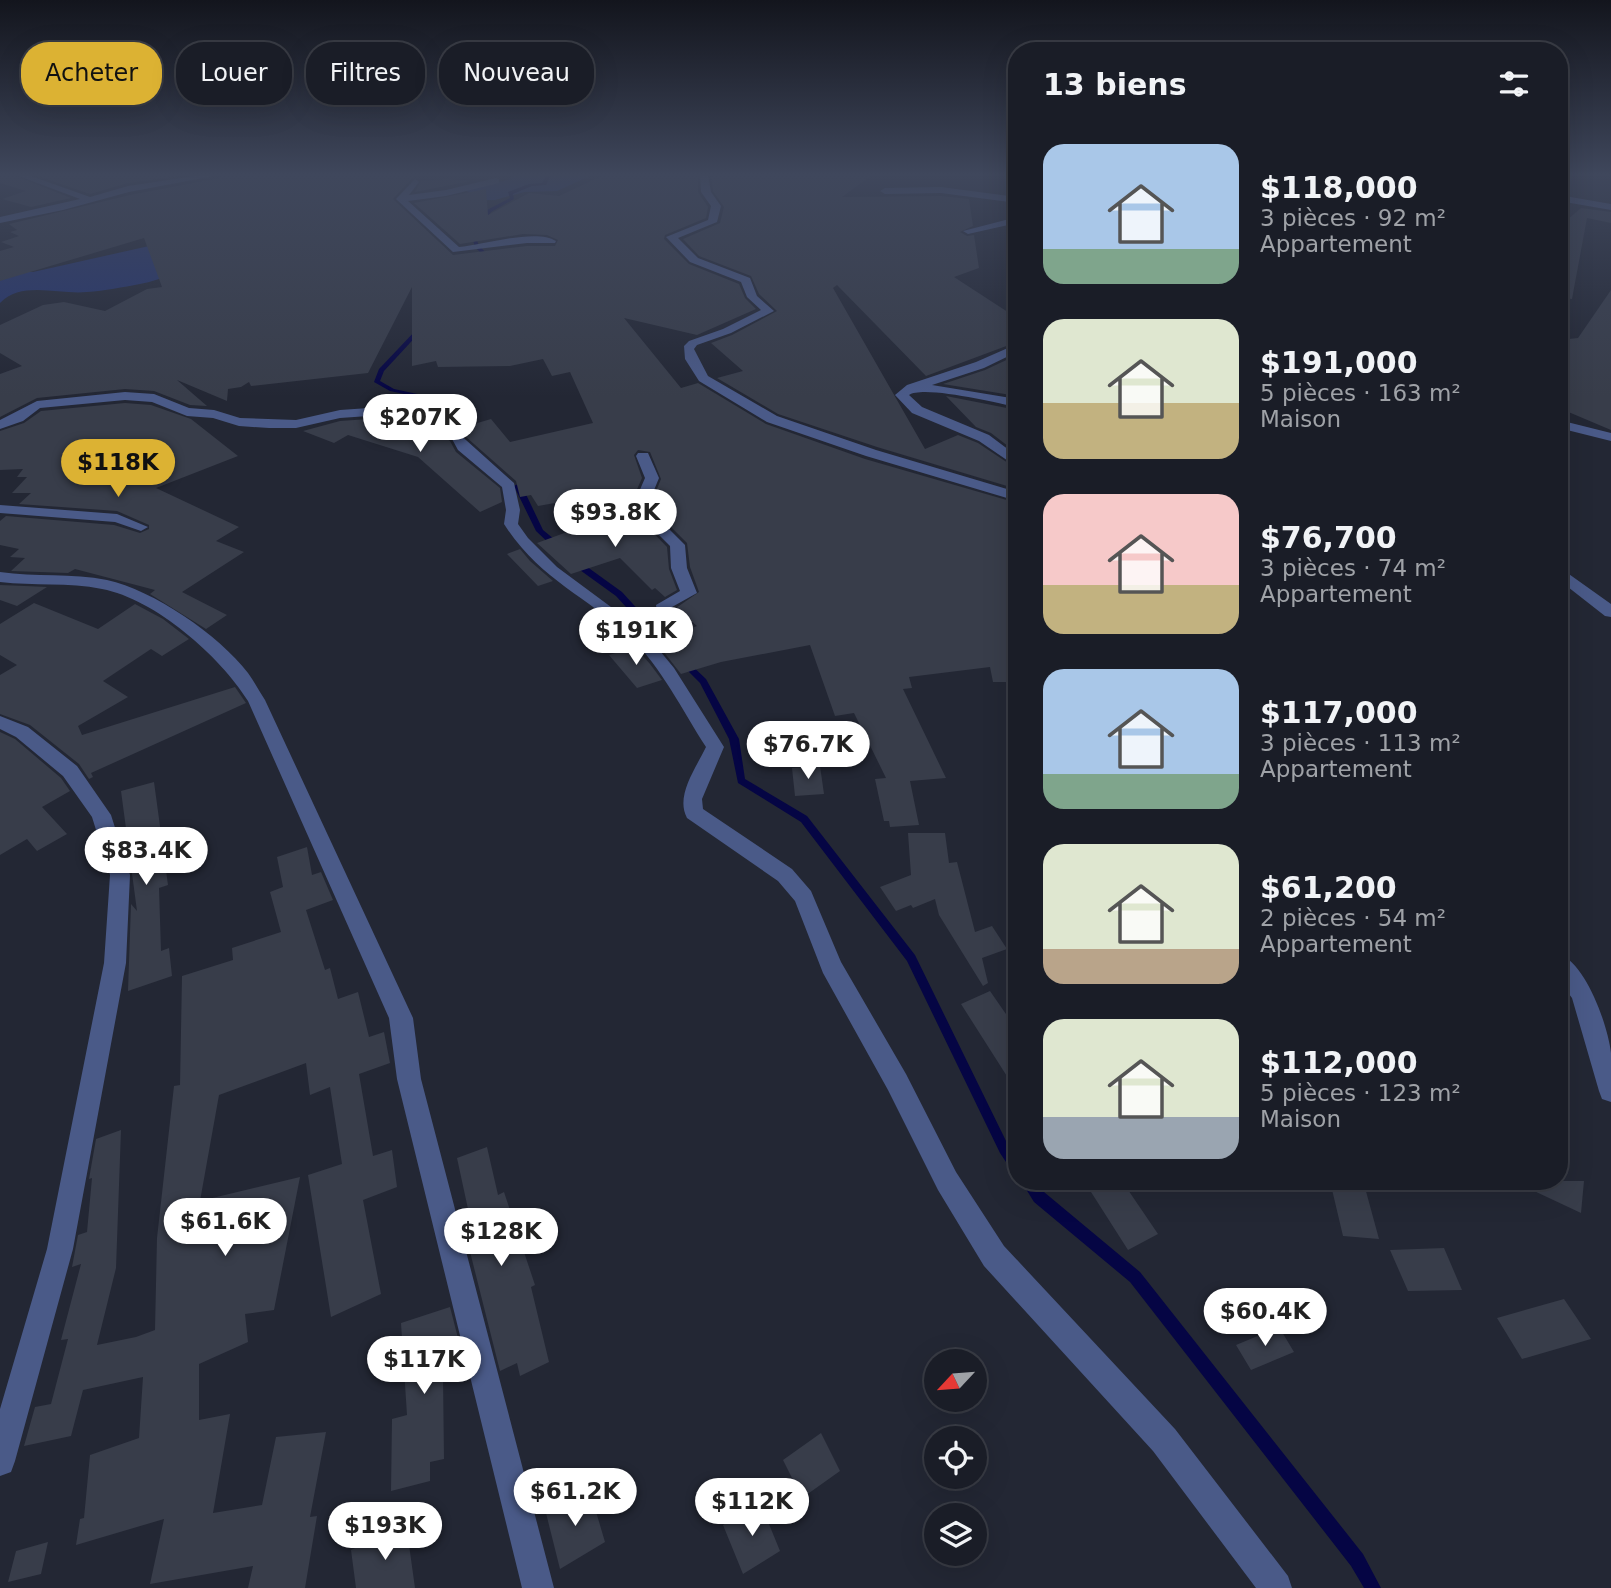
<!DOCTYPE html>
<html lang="fr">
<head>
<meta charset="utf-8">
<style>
	:root { --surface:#1a1d27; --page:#272a33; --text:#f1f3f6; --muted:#9fa2a7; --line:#383b44; --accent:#dcb233 }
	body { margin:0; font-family:"DejaVu Sans",sans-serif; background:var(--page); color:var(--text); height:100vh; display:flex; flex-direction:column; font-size:26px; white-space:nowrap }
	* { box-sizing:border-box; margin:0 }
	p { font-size:23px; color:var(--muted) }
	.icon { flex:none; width:38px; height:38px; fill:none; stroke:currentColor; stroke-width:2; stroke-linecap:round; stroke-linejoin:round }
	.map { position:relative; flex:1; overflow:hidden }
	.panel { position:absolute; left:1008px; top:42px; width:560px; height:1148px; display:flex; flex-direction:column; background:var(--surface); border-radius:28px; box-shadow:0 7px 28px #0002,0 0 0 2px var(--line) }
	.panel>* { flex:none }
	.guide { position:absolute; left:21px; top:42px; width:665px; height:63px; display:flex; gap:14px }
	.needle { width:46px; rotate:244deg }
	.controls { position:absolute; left:924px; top:1349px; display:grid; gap:14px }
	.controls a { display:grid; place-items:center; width:63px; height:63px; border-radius:50%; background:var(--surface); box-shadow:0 7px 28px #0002,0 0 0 2px var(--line); font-size:35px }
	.price { position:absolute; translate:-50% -60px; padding:0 16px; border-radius:24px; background:#fff; color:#222; font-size:23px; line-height:46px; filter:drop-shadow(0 2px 4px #0008) }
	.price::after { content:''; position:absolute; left:50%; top:42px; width:21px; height:16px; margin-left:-10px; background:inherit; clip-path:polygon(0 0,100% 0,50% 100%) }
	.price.current { background:var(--accent); color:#111 }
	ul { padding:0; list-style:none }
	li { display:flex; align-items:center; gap:21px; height:175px; padding:0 35px }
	li span { display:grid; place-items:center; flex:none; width:196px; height:140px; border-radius:21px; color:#555 }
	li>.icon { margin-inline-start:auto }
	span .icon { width:84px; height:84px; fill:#fffc; stroke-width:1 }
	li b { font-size:30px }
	h2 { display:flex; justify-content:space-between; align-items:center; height:84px; padding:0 35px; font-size:30px }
	.tag { padding:0 24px; border-radius:28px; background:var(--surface); box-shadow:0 7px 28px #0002,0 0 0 2px var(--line); font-size:24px; line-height:63px }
	.tag.current { background:var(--accent); color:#111 }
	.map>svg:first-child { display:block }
</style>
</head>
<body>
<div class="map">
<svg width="1611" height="1588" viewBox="0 0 1611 1588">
	<rect width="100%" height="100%" fill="#232734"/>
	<!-- green -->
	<path fill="#253572" d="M 309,175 L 321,175 L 307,188 C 261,218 193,275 140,284 C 123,287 105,291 87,292 C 59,295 22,280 0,303 L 0,275 L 16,271 L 33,272 L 158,244 Z
		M 511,175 L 592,175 L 557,191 L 524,192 L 495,200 L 486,200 L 458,187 L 504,181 L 511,179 Z"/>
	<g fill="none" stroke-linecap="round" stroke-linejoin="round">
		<!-- stream -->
		<path fill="#050544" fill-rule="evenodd" d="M 547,175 L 551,175 L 546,185 L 532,186 L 513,194 L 514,199 L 491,212 L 475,234 L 479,246 L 495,261 L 490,262 L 475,247 L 471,234 L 487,210 L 510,198 L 508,192 L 529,184 L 542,183 Z
			M 417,329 L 422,330 L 384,371 L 380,381 L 394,389 L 450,401 L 465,424 L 477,432 L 477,434 C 461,432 454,417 446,403 L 390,391 L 374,382 L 379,369 Z
			M 518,484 L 522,486 L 543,530 L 560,544 L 560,548 L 554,548 L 536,531 L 514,486 Z
			M 573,561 L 579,561 L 622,592 L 673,648 L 674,650 L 673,652 L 667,652 L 616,596 L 573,565 Z
			M 683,659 L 686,660 L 706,679 L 739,739 L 745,779 L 807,816 L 915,955 L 1008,1145 L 1017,1156 L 1017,1173 L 1012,1171 L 1000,1153 L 907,961 L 801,822 L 738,783 L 729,739 L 700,683 L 679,662 Z
			M 1021,1181 L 1035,1181 L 1044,1192 L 1140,1272 L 1363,1554 L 1381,1588 L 1364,1588 L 1351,1566 L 1130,1282 L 1034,1202 Z"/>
	</g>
	<!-- building -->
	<path fill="#383d4a" d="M 0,175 L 13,175 L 71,198 L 31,207 L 2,199 L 26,191 L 0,183 Z
		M 35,175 L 186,175 L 128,183 L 90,194 Z
		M 222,175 L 423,175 L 413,177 L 393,199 L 453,255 L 527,246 L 555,246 L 558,240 L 547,235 L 523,234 L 460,244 L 414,203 L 486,189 L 488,215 L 529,193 L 559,196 L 604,175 L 698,175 L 698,192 L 708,207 L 706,218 L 665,235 L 664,239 L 689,264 L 739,284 L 745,298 L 756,309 L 697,335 L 624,318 L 681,388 L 698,383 L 766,424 L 865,459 L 1017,503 L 1017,682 L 993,682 L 990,667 L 909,677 L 912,688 L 903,689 L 946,778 L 910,781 L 919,825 L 890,827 L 889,821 L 884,821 L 875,779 L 886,778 L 854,713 L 835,716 L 810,645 L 721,662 L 681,674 L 656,642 L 697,626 L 676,608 L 699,592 L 690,567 L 687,543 L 650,506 L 661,479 L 650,452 L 638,450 L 634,455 L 642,478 L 631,503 L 628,490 L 538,506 L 531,495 L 520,497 L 516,481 L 457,429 L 491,419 L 510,442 L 593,423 L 570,372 L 552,376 L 543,359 L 510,366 L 438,367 L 436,361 L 412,366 L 412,287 L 368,373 L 251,386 L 249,382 L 241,387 L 228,389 L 227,401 L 177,380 L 207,406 L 190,405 L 154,391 L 125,389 L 37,398 L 0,417 L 0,374 L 22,366 L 0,353 L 0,325 L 43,305 L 64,302 L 105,311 L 147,289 L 162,287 L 144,238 L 0,281 L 0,251 L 14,247 L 1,242 L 19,236 L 10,232 L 17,230 L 9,224 L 130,195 L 219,178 Z
		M 711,175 L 872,175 L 842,197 L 941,196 L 969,199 L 973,226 L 960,232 L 967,236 L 974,235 L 979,268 L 954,277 L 1017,318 L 1017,342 L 926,376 L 837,285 L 833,288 L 925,449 L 958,435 L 978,443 L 1017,469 L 1017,489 L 877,447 L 778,414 L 717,378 L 743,371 L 711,343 L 732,335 L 777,311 L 759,294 L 751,276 L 699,256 L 683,239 L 720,223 L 724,207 L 713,191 Z
		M 446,179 L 471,181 L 415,192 L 421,181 Z
		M 1581,208 L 1611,212 L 1611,223 L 1587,218 L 1572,299 L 1559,298 L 1559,227 Z
		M 1611,290 L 1611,430 L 1559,408 L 1559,340 L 1578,338 Z
		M 1017,355 L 1017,378 L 1008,392 L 1017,393 L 1017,396 L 943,384 L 985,370 Z
		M 946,396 L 1017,410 L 1017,453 L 991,433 L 976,427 Z
		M 125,403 L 151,405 L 191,419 L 238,456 L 156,488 L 239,527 L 216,541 L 244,552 L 182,592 L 227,615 L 206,629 L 150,594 L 155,590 L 75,569 L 68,573 L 11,571 L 25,558 L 10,557 L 19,549 L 0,545 L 0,521 L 6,516 L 114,525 L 140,533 L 149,529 L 149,525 L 117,511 L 19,504 L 31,493 L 12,493 L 27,477 L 17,477 L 23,469 L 0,470 L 0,431 L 24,423 L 41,411 Z
		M 383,418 L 436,431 L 450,441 L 456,452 L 500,488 L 502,502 L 480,512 L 418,457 L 348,435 L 334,443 L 303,431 L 340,421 Z
		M 630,509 L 667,547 L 669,569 L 677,590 L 665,597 L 655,588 L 652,590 L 620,558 L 571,574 L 537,543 Z
		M 520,549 L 530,561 L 553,581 L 538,586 L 507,554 Z
		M 0,585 L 25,586 L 47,587 L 17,606 L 0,600 Z
		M 34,603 L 98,629 L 135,604 L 163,619 L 189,639 L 162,656 L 151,649 L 103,681 L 128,697 L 78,726 L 82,735 L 235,687 L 246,703 L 91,773 L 93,777 L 89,779 L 79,764 L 30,725 L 0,714 L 0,675 L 17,665 L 0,655 L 0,624 Z
		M 635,647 L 650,664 L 662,680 L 637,688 L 609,655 Z
		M 0,732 L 15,739 L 61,778 L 70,791 L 42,807 L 67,834 L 37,851 L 27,839 L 0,855 Z
		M 820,766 L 824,794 L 795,796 L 792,768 Z
		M 154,782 L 168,885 L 159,888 L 161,951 L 169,948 L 172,976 L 128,991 L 131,904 L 137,911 L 121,791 Z
		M 908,833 L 945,833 L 949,863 L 957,862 L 975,932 L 992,926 L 1007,949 L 982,958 L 988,983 L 983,986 L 939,915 L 935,899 L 913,908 L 911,905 L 896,911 L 880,887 L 911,875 Z
		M 307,847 L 312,875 L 321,872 L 333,900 L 306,910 L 325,970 L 330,968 L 338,999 L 358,992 L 369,1037 L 384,1032 L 390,1063 L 359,1074 L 373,1156 L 392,1150 L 397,1187 L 363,1200 L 381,1294 L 331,1317 L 308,1175 L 342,1164 L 330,1087 L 310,1095 L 306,1063 L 219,1095 L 200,1201 L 300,1177 L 274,1310 L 245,1314 L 248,1342 L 199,1364 L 199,1420 L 230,1414 L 213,1513 L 262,1505 L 276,1437 L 326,1432 L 310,1517 L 317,1516 L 305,1588 L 248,1588 L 253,1566 L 150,1584 L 164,1519 L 76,1545 L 80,1519 L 84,1518 L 90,1455 L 139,1438 L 143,1377 L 83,1390 L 71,1436 L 24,1446 L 35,1407 L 51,1404 L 68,1339 L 61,1340 L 81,1264 L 72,1267 L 78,1235 L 87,1232 L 92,1178 L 89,1179 L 96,1139 L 121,1130 L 116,1268 L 97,1345 L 136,1337 L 155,1330 L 157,1238 L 174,1086 L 180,1085 L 182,976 L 233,960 L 232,948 L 281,932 L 270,892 L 283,887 L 277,857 Z
		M 990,991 L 1017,1030 L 1017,1092 L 961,1004 Z
		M 487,1147 L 498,1195 L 504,1192 L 535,1285 L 531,1287 L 549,1362 L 520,1376 L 517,1363 L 500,1371 L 460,1212 L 468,1209 L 457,1158 Z
		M 1084,1181 L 1122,1181 L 1158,1234 L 1128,1250 Z
		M 1330,1181 L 1364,1184 L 1379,1239 L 1343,1236 Z
		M 1513,1181 L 1584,1181 L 1581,1213 Z
		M 1444,1248 L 1462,1290 L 1408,1291 L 1390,1250 Z
		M 1564,1299 L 1591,1339 L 1522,1359 L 1497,1318 Z
		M 450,1307 L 466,1369 L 443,1377 L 444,1459 L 430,1462 L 430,1481 L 391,1491 L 392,1419 L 407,1415 L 401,1323 Z
		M 1279,1327 L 1294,1352 L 1251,1370 L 1236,1345 Z
		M 821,1433 L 840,1471 L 802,1498 L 783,1460 Z
		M 589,1488 L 605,1542 L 560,1569 L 546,1513 Z
		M 760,1502 L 780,1551 L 743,1574 L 723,1525 Z
		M 406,1523 L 415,1588 L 356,1588 L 351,1550 Z
		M 48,1542 L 41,1574 L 8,1582 L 16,1551 Z"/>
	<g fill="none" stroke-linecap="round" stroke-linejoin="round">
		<!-- minor -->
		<path fill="#4a5a88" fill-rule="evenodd" d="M 16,175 L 28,175 L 90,197 L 128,186 L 201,175 L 219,175 L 129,192 L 63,210 L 0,223 L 0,217 L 80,199 Z
			M 700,175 L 708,175 L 711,192 L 721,206 L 717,222 L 678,238 L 698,258 L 750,278 L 757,296 L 774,311 L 731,333 L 697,345 L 694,349 L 708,376 L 777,416 L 876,450 L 1017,492 L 1017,501 L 866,456 L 767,422 L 699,381 L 685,359 L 684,346 L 689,341 L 723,329 L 761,310 L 747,297 L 741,282 L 690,262 L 666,237 L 708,220 L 711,206 L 701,192 Z
			M 1006,175 L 1014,175 L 1017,180 L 1017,203 L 941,193 L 885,194 L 880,191 L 885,188 L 941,187 L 1009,196 L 1011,185 Z
			M 496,178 L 499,179 L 499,183 L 446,196 L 408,201 L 459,247 C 484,245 536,228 556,241 L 555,243 L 527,243 L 453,252 L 396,199 L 415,179 L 419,182 L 409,195 L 446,190 Z
			M 1559,195 L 1611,204 L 1611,210 L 1559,201 Z
			M 1017,217 L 1017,223 L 968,234 L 963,231 Z
			M 1017,344 L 1017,352 L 984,368 L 932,385 L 1017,399 L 1017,407 C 996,403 924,385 909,395 L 922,407 L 989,435 L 1017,456 L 1017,467 L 979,441 L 912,413 L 895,395 L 907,385 L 976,362 Z
			M 125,392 L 154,394 L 189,408 L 214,410 L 240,418 L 296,420 L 340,410 L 383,407 L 447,423 L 514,483 L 520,510 L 518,524 L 528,538 L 557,567 L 638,627 L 651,629 L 658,618 L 656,605 L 680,591 L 671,568 L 670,546 L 632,508 L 645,478 L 636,456 L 638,453 L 648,453 L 659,478 L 647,507 L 685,545 L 687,568 L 697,593 L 672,607 L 674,618 L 661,639 L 651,640 L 674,668 L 724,747 L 702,799 L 703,809 L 792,869 L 811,891 L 841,962 L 906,1074 L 956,1172 L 1004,1246 L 1175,1429 L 1288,1576 L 1292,1588 L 1256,1588 L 1153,1451 L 984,1266 L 938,1190 L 888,1090 L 823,973 L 795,901 L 778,881 L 687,818 C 675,796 696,768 706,747 C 682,710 662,668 630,637 C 585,595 539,579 504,524 L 506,510 L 502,487 L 458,450 L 452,439 L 437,429 L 383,415 L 340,418 L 296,428 L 269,428 L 239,426 L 213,418 L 187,416 L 152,402 L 125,400 L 40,408 L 23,421 L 0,429 L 0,420 L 37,401 Z
			M 1559,420 L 1611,433 L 1611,441 L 1559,428 Z
			M 0,505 L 117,514 L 148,527 L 141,531 L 115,522 L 0,513 Z
			M 1559,567 L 1611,604 L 1611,617 L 1605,616 L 1559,580 Z
			M 0,572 C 35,577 72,573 107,580 C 153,590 219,635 248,673 C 254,681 259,691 265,700 L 413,1018 L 421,1079 L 554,1588 L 522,1588 L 397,1079 L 389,1018 L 248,701 C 220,656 155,599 102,589 C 68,582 34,586 0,582 Z
			M 0,716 L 28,727 L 77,766 L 111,815 L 130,875 L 126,963 L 73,1249 L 15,1461 L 11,1472 L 0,1476 L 0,1409 L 47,1249 L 104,963 L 110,875 L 92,817 L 63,776 L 16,737 L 0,729 Z
			M 1559,954 C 1586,963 1608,1026 1611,1053 C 1611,1069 1611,1086 1611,1102 L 1602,1099 L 1599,1091 L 1572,998 L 1559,981 Z"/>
	</g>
	<!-- sky -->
	<linearGradient id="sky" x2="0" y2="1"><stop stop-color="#13151d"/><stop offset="0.44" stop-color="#3f475c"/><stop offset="1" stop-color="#3f475c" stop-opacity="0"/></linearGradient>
	<rect width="1611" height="397" fill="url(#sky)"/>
</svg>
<div class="controls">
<a><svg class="needle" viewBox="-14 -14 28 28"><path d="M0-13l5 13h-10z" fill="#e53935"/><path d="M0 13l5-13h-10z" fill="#9fa2a7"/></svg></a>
<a><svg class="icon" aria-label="locate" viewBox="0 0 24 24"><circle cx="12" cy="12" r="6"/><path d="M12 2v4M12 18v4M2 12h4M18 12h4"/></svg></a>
<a><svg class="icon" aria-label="layers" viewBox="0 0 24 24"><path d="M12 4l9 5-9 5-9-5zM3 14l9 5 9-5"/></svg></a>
</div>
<b class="price" style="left:420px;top:454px">$207K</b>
<b class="price current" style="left:118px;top:499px">$118K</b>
<b class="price" style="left:615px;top:549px">$93.8K</b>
<b class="price" style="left:636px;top:667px">$191K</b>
<b class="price" style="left:808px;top:781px">$76.7K</b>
<b class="price" style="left:146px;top:887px">$83.4K</b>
<b class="price" style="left:225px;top:1258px">$61.6K</b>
<b class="price" style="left:501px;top:1268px">$128K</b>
<b class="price" style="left:1265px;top:1348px">$60.4K</b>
<b class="price" style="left:424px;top:1396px">$117K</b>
<b class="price" style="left:575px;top:1528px">$61.2K</b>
<b class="price" style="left:752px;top:1538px">$112K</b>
<b class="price" style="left:385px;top:1562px">$193K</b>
<div class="guide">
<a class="tag current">Acheter</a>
<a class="tag">Louer</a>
<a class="tag">Filtres</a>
<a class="tag">Nouveau</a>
</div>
<section class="panel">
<h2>13 biens<svg class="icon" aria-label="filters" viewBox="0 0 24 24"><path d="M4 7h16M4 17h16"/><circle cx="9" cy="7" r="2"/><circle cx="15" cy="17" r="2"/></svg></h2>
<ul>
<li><span style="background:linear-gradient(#a9c7e8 75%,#7fa58c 0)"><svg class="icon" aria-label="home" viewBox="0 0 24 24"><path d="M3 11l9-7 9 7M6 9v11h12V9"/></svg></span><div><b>$118,000</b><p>3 pièces · 92 m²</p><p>Appartement</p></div></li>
<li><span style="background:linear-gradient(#dfe7d0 60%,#c2b280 0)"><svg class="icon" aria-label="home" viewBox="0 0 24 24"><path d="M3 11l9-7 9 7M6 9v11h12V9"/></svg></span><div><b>$191,000</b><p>5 pièces · 163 m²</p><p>Maison</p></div></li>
<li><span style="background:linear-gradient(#f6c9c9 65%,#c2b280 0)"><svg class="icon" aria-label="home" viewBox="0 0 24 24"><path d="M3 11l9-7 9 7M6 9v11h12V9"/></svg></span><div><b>$76,700</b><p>3 pièces · 74 m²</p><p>Appartement</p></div></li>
<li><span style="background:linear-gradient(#a9c7e8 75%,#7fa58c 0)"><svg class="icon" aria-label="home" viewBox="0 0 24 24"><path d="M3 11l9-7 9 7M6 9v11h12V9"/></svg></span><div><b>$117,000</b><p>3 pièces · 113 m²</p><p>Appartement</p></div></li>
<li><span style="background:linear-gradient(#dfe7d0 75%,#b9a48a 0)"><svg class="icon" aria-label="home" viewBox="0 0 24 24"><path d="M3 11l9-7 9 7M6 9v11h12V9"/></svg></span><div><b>$61,200</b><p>2 pièces · 54 m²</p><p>Appartement</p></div></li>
<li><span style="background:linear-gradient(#dfe7d0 70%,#9aa5b1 0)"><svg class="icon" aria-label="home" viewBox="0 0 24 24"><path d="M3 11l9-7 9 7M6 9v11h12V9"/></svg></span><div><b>$112,000</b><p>5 pièces · 123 m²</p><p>Maison</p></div></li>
</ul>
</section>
</div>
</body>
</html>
